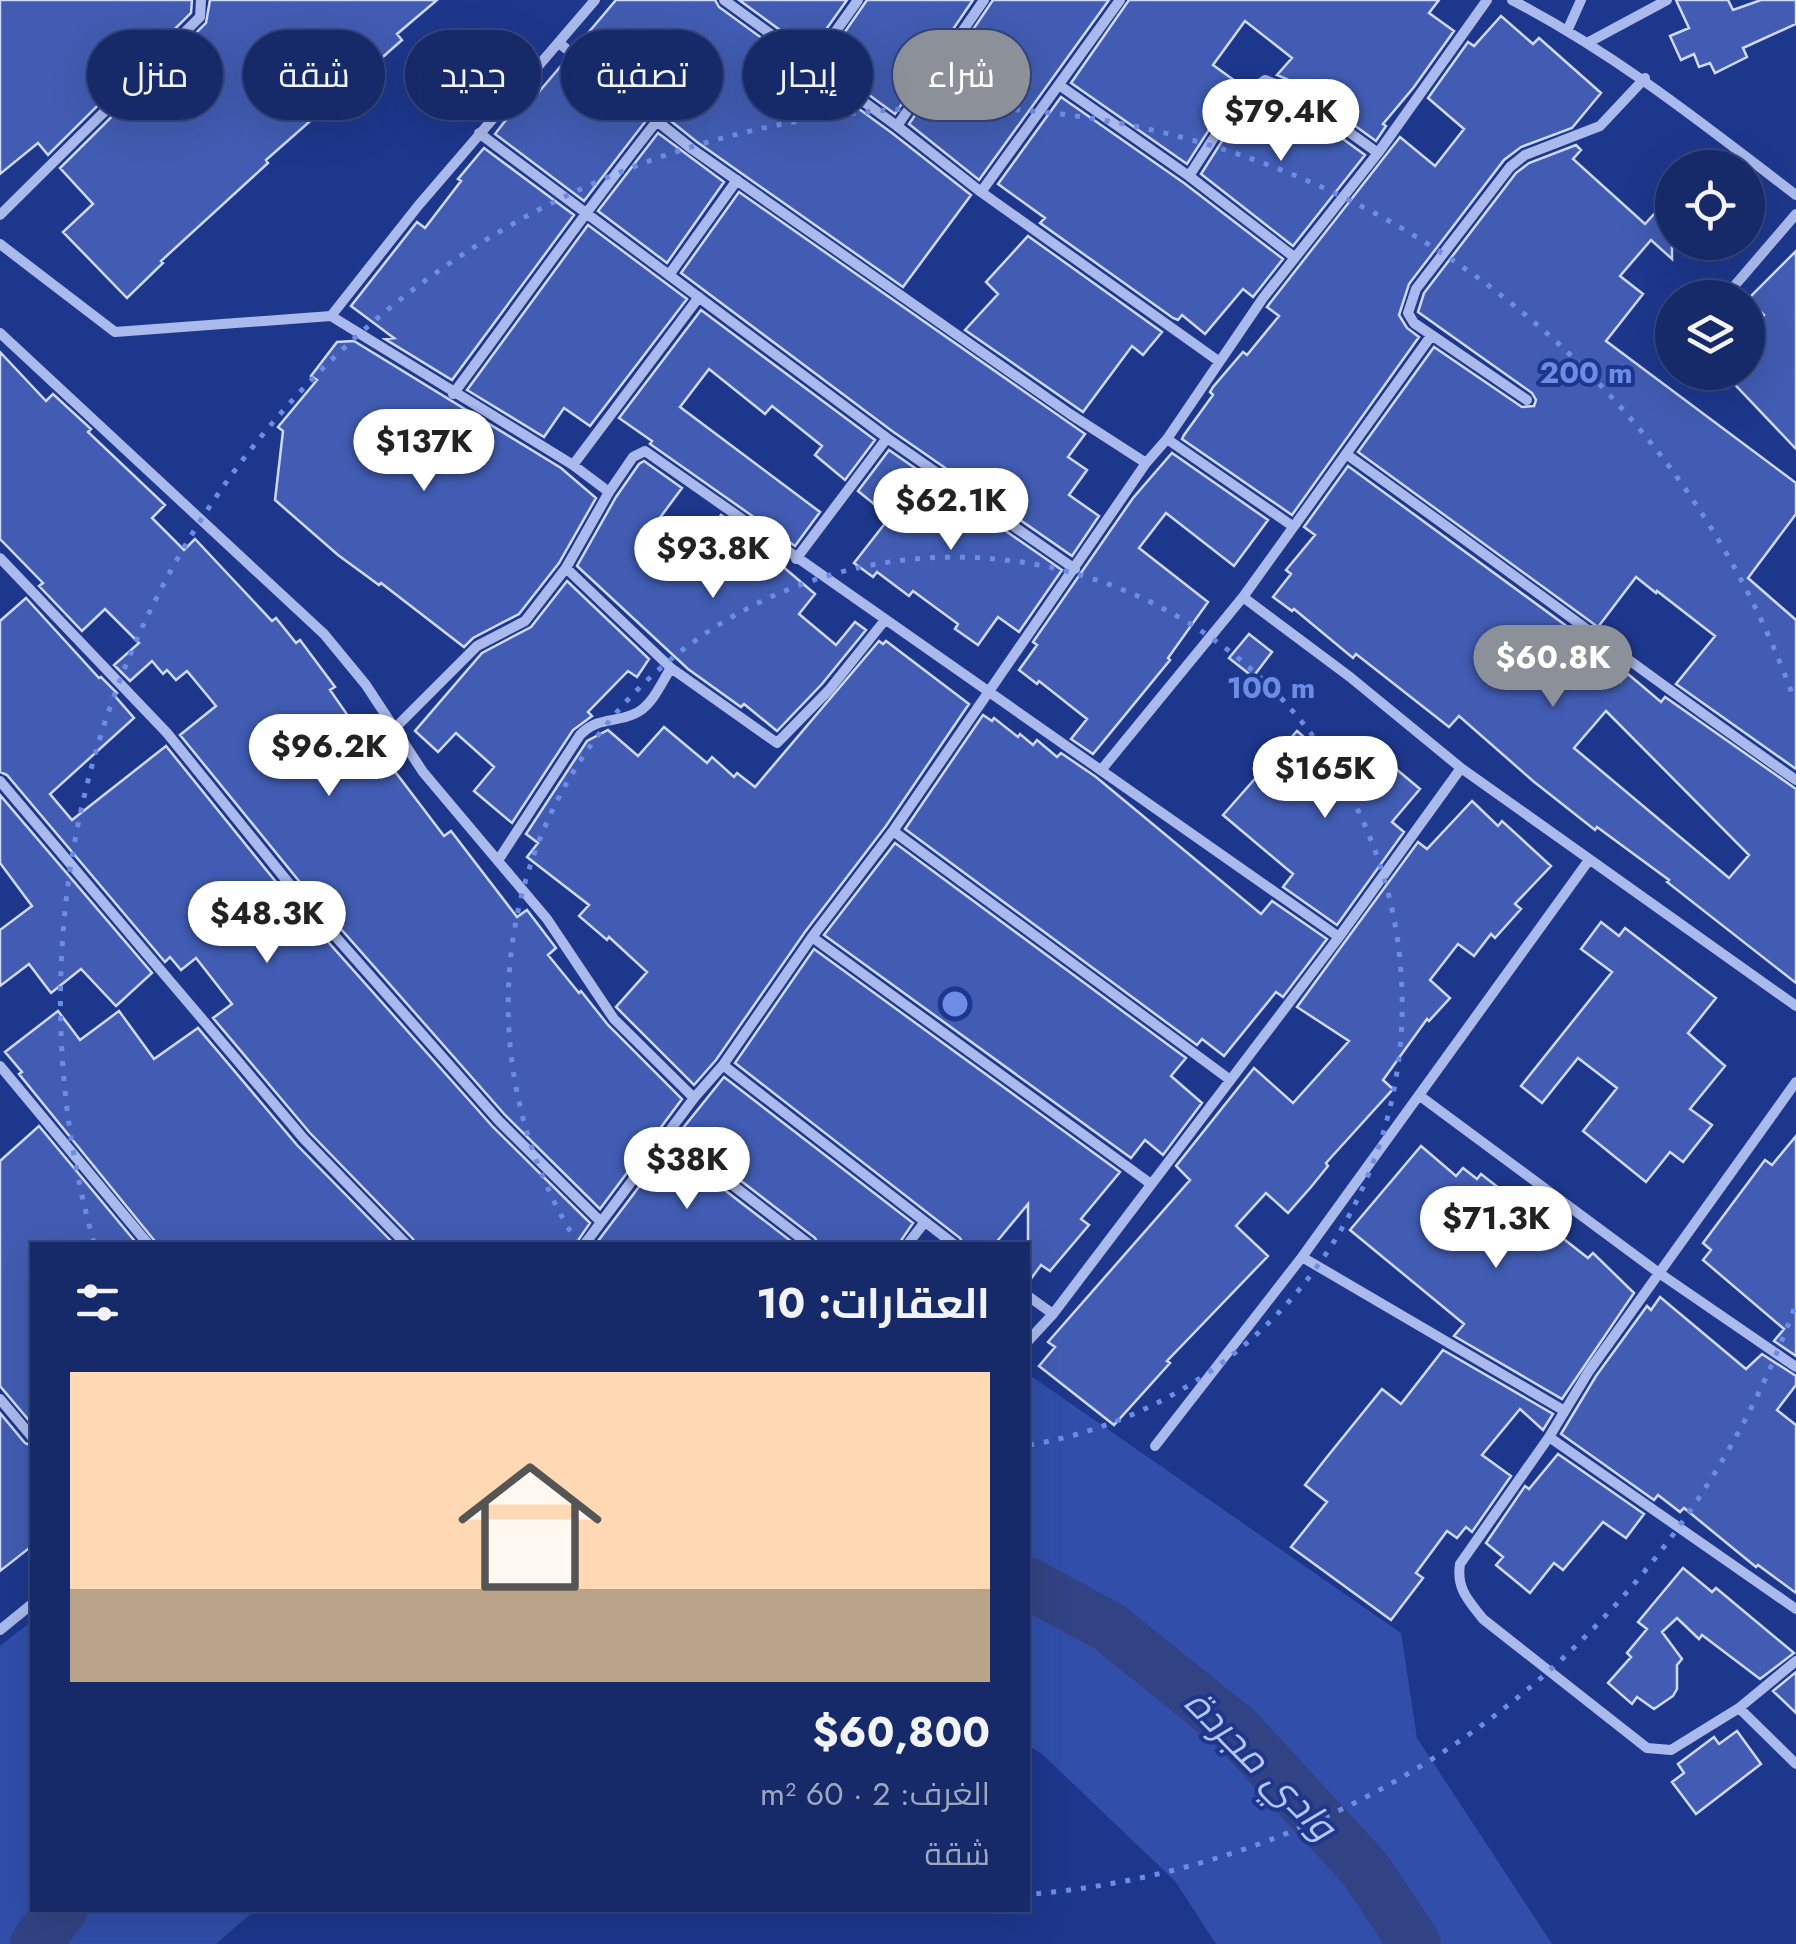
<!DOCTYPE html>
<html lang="ar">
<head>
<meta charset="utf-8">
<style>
	:root { --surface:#162969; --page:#1f316f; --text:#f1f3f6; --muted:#9ea6c0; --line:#35457d; --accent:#8c9099 }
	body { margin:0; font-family:Jost,Cairo,sans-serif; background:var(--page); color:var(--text); direction:rtl; height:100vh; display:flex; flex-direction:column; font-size:38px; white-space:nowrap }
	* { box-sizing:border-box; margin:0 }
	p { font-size:32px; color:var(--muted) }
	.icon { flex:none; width:55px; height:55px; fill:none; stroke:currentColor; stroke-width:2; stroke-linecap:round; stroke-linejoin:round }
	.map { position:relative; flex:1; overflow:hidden; direction:ltr }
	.side { position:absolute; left:30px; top:1242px; width:1000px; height:670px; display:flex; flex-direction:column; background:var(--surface); border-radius:0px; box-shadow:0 10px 40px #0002,0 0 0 2px var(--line); direction:rtl }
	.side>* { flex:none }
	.banner { position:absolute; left:30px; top:30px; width:1000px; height:90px; direction:rtl; display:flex; gap:20px }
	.buttons { position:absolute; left:1655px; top:150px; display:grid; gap:20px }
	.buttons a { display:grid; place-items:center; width:110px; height:110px; border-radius:50%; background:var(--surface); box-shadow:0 10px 40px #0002,0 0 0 2px var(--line); font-size:50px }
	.price { position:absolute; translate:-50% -85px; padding:0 22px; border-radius:35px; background:#fff; color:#222; font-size:32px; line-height:65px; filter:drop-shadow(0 2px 5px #0008) }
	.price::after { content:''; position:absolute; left:50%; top:60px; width:30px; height:22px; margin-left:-15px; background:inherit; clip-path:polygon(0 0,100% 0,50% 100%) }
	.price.active { background:var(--accent); color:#fff }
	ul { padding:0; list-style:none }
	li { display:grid; align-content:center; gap:20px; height:530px; padding:0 40px }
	li span { display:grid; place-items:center; height:310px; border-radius:0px; color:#555 }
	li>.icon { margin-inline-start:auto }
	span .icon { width:180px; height:180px; fill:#fffc; stroke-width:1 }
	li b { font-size:42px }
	h2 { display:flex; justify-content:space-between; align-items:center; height:120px; padding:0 40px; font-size:42px }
	.pill { padding:0 35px; border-radius:45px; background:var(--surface); box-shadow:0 10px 40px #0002,0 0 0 2px var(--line); font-size:35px; line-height:90px }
	.pill.active { background:var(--accent); color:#fff }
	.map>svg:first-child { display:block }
</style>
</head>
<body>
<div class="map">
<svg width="1796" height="1944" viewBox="0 0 1796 1944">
	<rect width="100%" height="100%" fill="#1d378c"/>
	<!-- green -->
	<path fill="#304eaa" d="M 1028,1377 L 1034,1378 L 1401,1633 L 1417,1738 L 1552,1944 L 1216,1944 L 1175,1881 L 1043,1755 L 1028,1745 Z
		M 32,1621 L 32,1910 L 255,1910 L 216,1944 L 0,1944 L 0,1646 Z"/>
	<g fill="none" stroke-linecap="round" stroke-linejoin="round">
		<!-- river -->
		<path stroke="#314384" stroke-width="52" d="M 1028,1583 L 1109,1627 L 1237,1730 L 1365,1869 L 1415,1944
			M 36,1944 L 61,1910"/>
	</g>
	<!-- building -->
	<path fill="#415cb2" stroke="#cfdaf9" stroke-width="2.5" fill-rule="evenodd" d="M 0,0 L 192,0 L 191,13 L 48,155 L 38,143 L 0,174 Z
		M 210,0 L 437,0 L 397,34 L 402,40 L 266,160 L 268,163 L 161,261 L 163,263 L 127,298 L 63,232 L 93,204 L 60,168 L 206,23 Z
		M 616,0 L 715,0 L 719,7 L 892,133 L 971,195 L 903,287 L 697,142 L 577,46 Z
		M 739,0 L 847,0 L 810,52 Z
		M 867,0 L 973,0 L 895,114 L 824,62 Z
		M 993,0 L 1109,0 L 979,180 L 909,124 Z
		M 1129,0 L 1439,0 L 1429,13 L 1454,31 L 1414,87 L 1383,124 L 1386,126 L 1376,141 L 1296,83 L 1277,75 L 1292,58 L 1245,21 L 1213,65 L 1242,86 L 1232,94 L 1187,164 L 1071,83 Z
		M 1676,0 L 1728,0 L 1733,10 L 1761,0 L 1796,0 L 1796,24 L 1743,48 L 1747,57 L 1715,73 L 1710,63 L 1699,67 L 1694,54 L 1681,60 L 1670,36 L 1689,28 Z
		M 1501,16 L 1533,44 L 1539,38 L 1601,93 L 1572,128 L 1521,147 L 1504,160 L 1409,284 L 1399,315 L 1407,328 L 1419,337 L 1292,515 L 1182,439 L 1184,435 L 1213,395 L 1210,392 L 1213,387 L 1243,352 L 1247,355 L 1279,316 L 1267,307 L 1270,303 L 1400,137 L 1435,166 L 1464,129 L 1428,98 L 1468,42 L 1474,46 Z
		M 566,60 L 645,122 L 584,201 L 495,134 L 526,94 L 532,100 Z
		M 1266,90 L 1287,98 L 1365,155 L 1293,246 L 1201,174 L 1245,105 Z
		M 1061,97 L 1184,183 L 1283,259 L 1253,297 L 1243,289 L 1205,334 L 1182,315 L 1178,320 L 1173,318 L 1040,223 L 1045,218 L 998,184 Z
		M 658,133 L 724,182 L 667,263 L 598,211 Z
		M 1576,145 L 1581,150 L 1573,159 L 1645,224 L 1655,213 L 1672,228 L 1672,259 L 1651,240 L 1620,276 L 1643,294 L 1606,341 L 1796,483 L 1796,514 L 1748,578 L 1796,620 L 1796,769 L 1676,684 L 1715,636 L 1657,591 L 1656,593 L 1636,577 L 1598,627 L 1358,452 L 1434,347 L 1522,407 L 1534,406 L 1536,400 L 1532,393 L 1418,312 L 1424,293 L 1516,173 L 1529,163 Z
		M 484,148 L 574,215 L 452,380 L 385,339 L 394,338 L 351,306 L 417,222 L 425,228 L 461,181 L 458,179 Z
		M 739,192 L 1085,434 L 1068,457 L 1087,470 L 1069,495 L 1099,516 L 1072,556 L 892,431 L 681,273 Z
		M 588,225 L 687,299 L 590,426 L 564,408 L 544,437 L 467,390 Z
		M 1028,236 L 1162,332 L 1143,355 L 1132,346 L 1083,412 L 965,330 L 998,294 L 986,282 Z
		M 1796,251 L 1796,449 L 1723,372 L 1748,372 L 1748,332 L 1764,315 L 1748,299 Z
		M 701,310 L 875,440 L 845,480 L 815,455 L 822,446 L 772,406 L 765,414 L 709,369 L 680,407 L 820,512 L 795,546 L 650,444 L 652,441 L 619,418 Z
		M 354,341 L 561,468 L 596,498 L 559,563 L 519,614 L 473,638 L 464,647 L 381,583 L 379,585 L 338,555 L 275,500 L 283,431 L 278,427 L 317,380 L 311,376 L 337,342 Z
		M 0,352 L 46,401 L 53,394 L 91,429 L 88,432 L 165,505 L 152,518 L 184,550 L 195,539 L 272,621 L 276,618 L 296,643 L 300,640 L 335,687 L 330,690 L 364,739 L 377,730 L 396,755 L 387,761 L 444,836 L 451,831 L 517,917 L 527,910 L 556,948 L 548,955 L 579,993 L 581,991 L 608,1025 L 682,1099 L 600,1209 L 505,1115 L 303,886 L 180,735 L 216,706 L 187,671 L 176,680 L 167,670 L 163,674 L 152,661 L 130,681 L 114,665 L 139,643 L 105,609 L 82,631 L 39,586 L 43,583 L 0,539 Z
		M 889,450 L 1062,570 L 1019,632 L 998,617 L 978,645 L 955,629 L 958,624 L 913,591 L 909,596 L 877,572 L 873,577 L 854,563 L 890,517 L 858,491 Z
		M 1172,453 L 1268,520 L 1234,566 L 1166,513 L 1139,548 L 1208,602 L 1168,658 L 1170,660 L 1093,754 L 1071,739 L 1087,719 L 1039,681 L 1037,684 L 1019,670 L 1037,645 L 1033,642 L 1133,498 Z
		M 644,461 L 682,488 L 659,519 L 697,549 L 721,515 L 785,560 L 781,565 L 815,594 L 799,614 L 836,645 L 855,622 L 866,630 L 822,684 L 777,731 L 744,704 L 741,707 L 688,669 L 577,566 L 616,497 L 639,464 Z
		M 1348,466 L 1587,641 L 1580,650 L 1620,682 L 1628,674 L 1661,702 L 1665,697 L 1796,789 L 1796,983 L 1667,882 L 1669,880 L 1597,827 L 1595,830 L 1533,781 L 1459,716 L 1449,727 L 1356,654 L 1353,658 L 1294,609 L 1292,611 L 1273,597 L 1291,574 L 1286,570 L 1315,535 L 1304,527 ZM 1606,711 L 1749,855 L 1729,878 L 1574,748 Z
		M 567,581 L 649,659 L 637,677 L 628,671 L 588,712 L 592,716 L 573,730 L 512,823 L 474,791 L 494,767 L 456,733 L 438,752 L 415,731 L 482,653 L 531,627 Z
		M 26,598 L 99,678 L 101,677 L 117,693 L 114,695 L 134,718 L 50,794 L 72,820 L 166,746 L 289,898 L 493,1127 L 590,1223 L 575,1245 L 416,1245 L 413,1239 L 310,1133 L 213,1018 L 232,1004 L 196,958 L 181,970 L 170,957 L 165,962 L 7,775 L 0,772 L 0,621 Z
		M 1249,634 L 1272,652 L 1253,677 L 1229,658 Z
		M 879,641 L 883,644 L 886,641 L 969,704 L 886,826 L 805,932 L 716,1060 L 694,1085 L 616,1007 L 647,972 L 609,937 L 607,940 L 579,916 L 589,905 L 527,857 L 538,843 L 526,834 L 587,741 L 608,730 L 638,756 L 664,727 L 707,763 L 712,757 L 734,777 L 737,773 L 755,787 Z
		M 983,715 L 992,721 L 994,718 L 1018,737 L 1020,734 L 1033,745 L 1037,740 L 1057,757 L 1061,753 L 1096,777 L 1261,914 L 1272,901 L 1327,939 L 1283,997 L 1276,992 L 1224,1056 L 1202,1039 L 1197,1045 L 905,829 Z
		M 1297,731 L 1342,770 L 1365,743 L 1420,789 L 1392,822 L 1404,832 L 1337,925 L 1283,887 L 1293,874 L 1223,815 Z
		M 0,795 L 152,973 L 116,1006 L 81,969 L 51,993 L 29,964 L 0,986 L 0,930 L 32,906 L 0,863 Z
		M 1472,801 L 1498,826 L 1502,821 L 1551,866 L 1515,904 L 1521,909 L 1495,938 L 1491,934 L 1474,956 L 1458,944 L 1430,980 L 1450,998 L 1429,1021 L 1427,1019 L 1383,1080 L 1393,1089 L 1326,1163 L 1328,1166 L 1311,1187 L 1288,1213 L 1266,1193 L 1236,1226 L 1268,1256 L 1167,1361 L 1170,1363 L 1114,1425 L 1039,1366 L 1055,1347 L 1048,1342 L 1190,1180 L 1176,1166 L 1254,1068 L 1293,1103 L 1349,1041 L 1297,1007 L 1418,842 L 1427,849 Z
		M 895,843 L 1186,1058 L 1171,1076 L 1202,1103 L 1163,1155 L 1145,1140 L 1131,1158 L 824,935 Z
		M 1601,922 L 1619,936 L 1625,928 L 1716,998 L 1688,1033 L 1725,1066 L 1690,1109 L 1712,1125 L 1683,1162 L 1670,1152 L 1646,1182 L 1583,1131 L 1617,1088 L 1578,1058 L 1542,1103 L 1521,1086 L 1612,972 L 1581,949 Z
		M 814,949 L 1120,1172 L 1081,1219 L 1089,1225 L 1050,1271 L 1041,1265 L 1028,1283 L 1028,1204 L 994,1245 L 964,1245 L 960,1238 L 735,1063 Z
		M 58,1011 L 80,1040 L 119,1011 L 154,1059 L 198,1028 L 297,1145 L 395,1245 L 158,1245 L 36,1095 L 19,1074 L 22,1072 L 5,1052 Z
		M 724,1077 L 913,1223 L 898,1245 L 819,1245 L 815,1238 L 679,1133 Z
		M 39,1126 L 138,1245 L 32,1245 L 32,1424 L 0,1386 L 0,1161 Z
		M 1796,1136 L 1796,1356 L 1774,1341 L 1784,1329 L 1703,1260 L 1711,1250 L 1703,1243 L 1765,1160 L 1772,1165 Z
		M 1421,1146 L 1456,1176 L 1463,1168 L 1477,1179 L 1481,1174 L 1588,1258 L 1593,1253 L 1634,1293 L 1562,1399 L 1454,1336 L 1464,1324 L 1350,1230 Z
		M 669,1147 L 796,1245 L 595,1245 Z
		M 1660,1297 L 1746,1369 L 1762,1354 L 1796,1376 L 1796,1385 L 1777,1410 L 1796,1425 L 1796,1593 L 1758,1565 L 1756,1567 L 1684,1508 L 1680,1512 L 1658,1495 L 1654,1500 L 1561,1434 L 1596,1376 L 1647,1306 L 1651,1310 Z
		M 1443,1350 L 1553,1414 L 1543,1430 L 1520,1409 L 1482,1455 L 1511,1476 L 1472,1532 L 1466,1527 L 1457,1538 L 1447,1531 L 1416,1573 L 1423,1578 L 1391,1620 L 1291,1547 L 1327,1502 L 1305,1485 L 1327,1457 L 1382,1389 L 1401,1404 Z
		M 0,1413 L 25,1443 L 32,1446 L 32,1546 L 0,1571 Z
		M 1558,1454 L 1644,1514 L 1626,1538 L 1603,1522 L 1563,1570 L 1554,1563 L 1530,1593 L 1496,1565 L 1503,1557 L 1486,1543 L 1525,1486 L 1529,1489 Z
		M 1683,1568 L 1712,1592 L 1716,1588 L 1794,1653 L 1760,1679 L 1702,1635 L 1699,1639 L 1677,1618 L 1662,1632 L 1682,1659 L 1677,1665 L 1677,1689 L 1673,1696 L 1654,1709 L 1637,1697 L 1632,1704 L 1608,1683 L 1631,1657 L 1627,1653 L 1647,1629 L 1638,1622 Z
		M 1796,1672 L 1796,1713 L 1773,1691 Z
		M 1737,1731 L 1761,1764 L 1696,1814 L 1672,1782 L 1684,1773 L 1678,1764 L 1714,1737 L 1719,1744 Z"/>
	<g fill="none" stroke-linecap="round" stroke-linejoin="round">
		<!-- street -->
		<path stroke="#aabaed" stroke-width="10" d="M 724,0 L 897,126 L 981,192 L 1217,360
			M 1512,0 C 1617,55 1702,123 1796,195
			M 1568,29 L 1581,0
			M 1589,42 L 1667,0
			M 559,43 L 692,149 L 1070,414 L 1146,463
			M 811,66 L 858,0
			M 1059,85 L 1189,176 L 1294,257
			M 897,126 L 984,0
			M 479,133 L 887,438 L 1075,569
			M 1189,176 L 1239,99 L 1265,80 L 1291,90 L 1378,153
			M 981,192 L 1120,0
			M 0,215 L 200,17 L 201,0
			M 0,244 L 115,332 L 331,316 L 418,206 L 595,0
			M 669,275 L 737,180
			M 1724,298 L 1796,214
			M 331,316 L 573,465 L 609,492
			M 0,333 L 324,634 L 366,685 L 423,772 L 547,919 L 614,1019 L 694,1098
			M 453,394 C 521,303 586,210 657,121
			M 1527,400 L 1414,323 L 1408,313 L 1416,289 L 1510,167 L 1525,155 L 1600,126 L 1645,78
			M 1167,439 L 1291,525
			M 1346,454 C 1497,561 1644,674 1796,780
			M 573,465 L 699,297
			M 0,558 L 167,733 L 296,892 L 499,1121 L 601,1222
			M 796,559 L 887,438
			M 566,568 L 671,668 L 777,743 L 829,690 L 885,620
			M 1243,597 L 1350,677 L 1461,768 L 1796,1006
			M 394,729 L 477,646 L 525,621 L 566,568 L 609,492 L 633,457 L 645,451 L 1339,937
			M 1102,769 L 1243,597 L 1431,336
			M 0,781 L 304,1139 L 407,1245
			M 893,831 L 1229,1079
			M 499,859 L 580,735 C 597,717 614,723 634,714 C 652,707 661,683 671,668
			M 812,937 L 1151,1184
			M 723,1065 L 955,1245
			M 0,1066 L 149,1245
			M 1796,1082 L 1589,1371 L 1549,1437 L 1460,1564 C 1456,1589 1469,1601 1483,1619 L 1647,1748 L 1671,1750 L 1739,1708 L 1796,1661
			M 1420,1096 L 1659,1273 L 1796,1367
			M 668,1135 L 810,1245
			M 584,1245 L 694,1098 L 723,1065 L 812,937 L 893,831 L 1146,463 L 1167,439 L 1263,298 L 1378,153 L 1487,0
			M 907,1245 L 924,1223
			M 1302,1257 L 1563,1410
			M 1028,1296 L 1053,1314
			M 1028,1341 L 1053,1314 L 1339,937 L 1461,768
			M 0,1399 L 32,1437
			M 1549,1437 L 1796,1609
			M 1155,1446 L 1302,1257 L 1589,860
			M 0,1630 L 32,1604
			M 1739,1708 L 1796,1764"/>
	</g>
	<!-- distance rings -->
	<g fill="none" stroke="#6c8ce6" stroke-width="5" stroke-dasharray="5 10">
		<path d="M578 1244A447 447 0 1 1 1029 1445"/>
		<path d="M1794 1309A893 893 0 0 1 1033 1894M94 1243A893 893 0 0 1 1794 699"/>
	</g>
	<g text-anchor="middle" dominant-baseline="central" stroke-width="8" stroke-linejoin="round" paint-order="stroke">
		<!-- water labels -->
		<g font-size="38" font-style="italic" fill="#b6c5f4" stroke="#1d378c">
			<text transform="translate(1261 1764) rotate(45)">وادي مجردة</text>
		</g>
	</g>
	<circle cx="955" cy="1004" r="15" fill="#6c8ce6" stroke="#1d378c" stroke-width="5"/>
	<g font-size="30" text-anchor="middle" font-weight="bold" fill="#6c8ce6" stroke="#1d378c" stroke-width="8" stroke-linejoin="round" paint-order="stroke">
		<text x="1586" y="383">200 m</text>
		<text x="1271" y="698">100 m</text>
	</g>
</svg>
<div class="buttons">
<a><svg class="icon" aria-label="locate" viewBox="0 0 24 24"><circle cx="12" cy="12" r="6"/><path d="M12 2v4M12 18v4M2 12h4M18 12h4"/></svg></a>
<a><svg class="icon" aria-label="layers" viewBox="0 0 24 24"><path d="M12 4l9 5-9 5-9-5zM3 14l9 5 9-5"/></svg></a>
</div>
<b class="price" style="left:1281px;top:164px">$79.4K</b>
<b class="price" style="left:424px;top:494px">$137K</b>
<b class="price" style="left:951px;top:553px">$62.1K</b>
<b class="price" style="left:713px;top:601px">$93.8K</b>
<b class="price active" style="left:1553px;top:710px">$60.8K</b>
<b class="price" style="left:329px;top:799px">$96.2K</b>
<b class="price" style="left:1325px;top:821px">$165K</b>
<b class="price" style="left:267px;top:966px">$48.3K</b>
<b class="price" style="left:687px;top:1212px">$38K</b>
<b class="price" style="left:1496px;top:1271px">$71.3K</b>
<div class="banner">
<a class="pill active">شراء</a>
<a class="pill">إيجار</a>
<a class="pill">تصفية</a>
<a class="pill">جديد</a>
<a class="pill">شقة</a>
<a class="pill">منزل</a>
</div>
<section class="side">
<h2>العقارات: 10<svg class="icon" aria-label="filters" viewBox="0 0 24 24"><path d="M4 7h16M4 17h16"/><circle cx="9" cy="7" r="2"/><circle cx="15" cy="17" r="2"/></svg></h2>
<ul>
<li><span style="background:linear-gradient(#ffd9b3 70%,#b9a48a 0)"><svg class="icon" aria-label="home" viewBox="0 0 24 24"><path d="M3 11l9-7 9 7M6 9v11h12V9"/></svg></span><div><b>$60,800</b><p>الغرف: 2 · 60 m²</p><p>شقة</p></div></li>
</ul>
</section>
</div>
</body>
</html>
